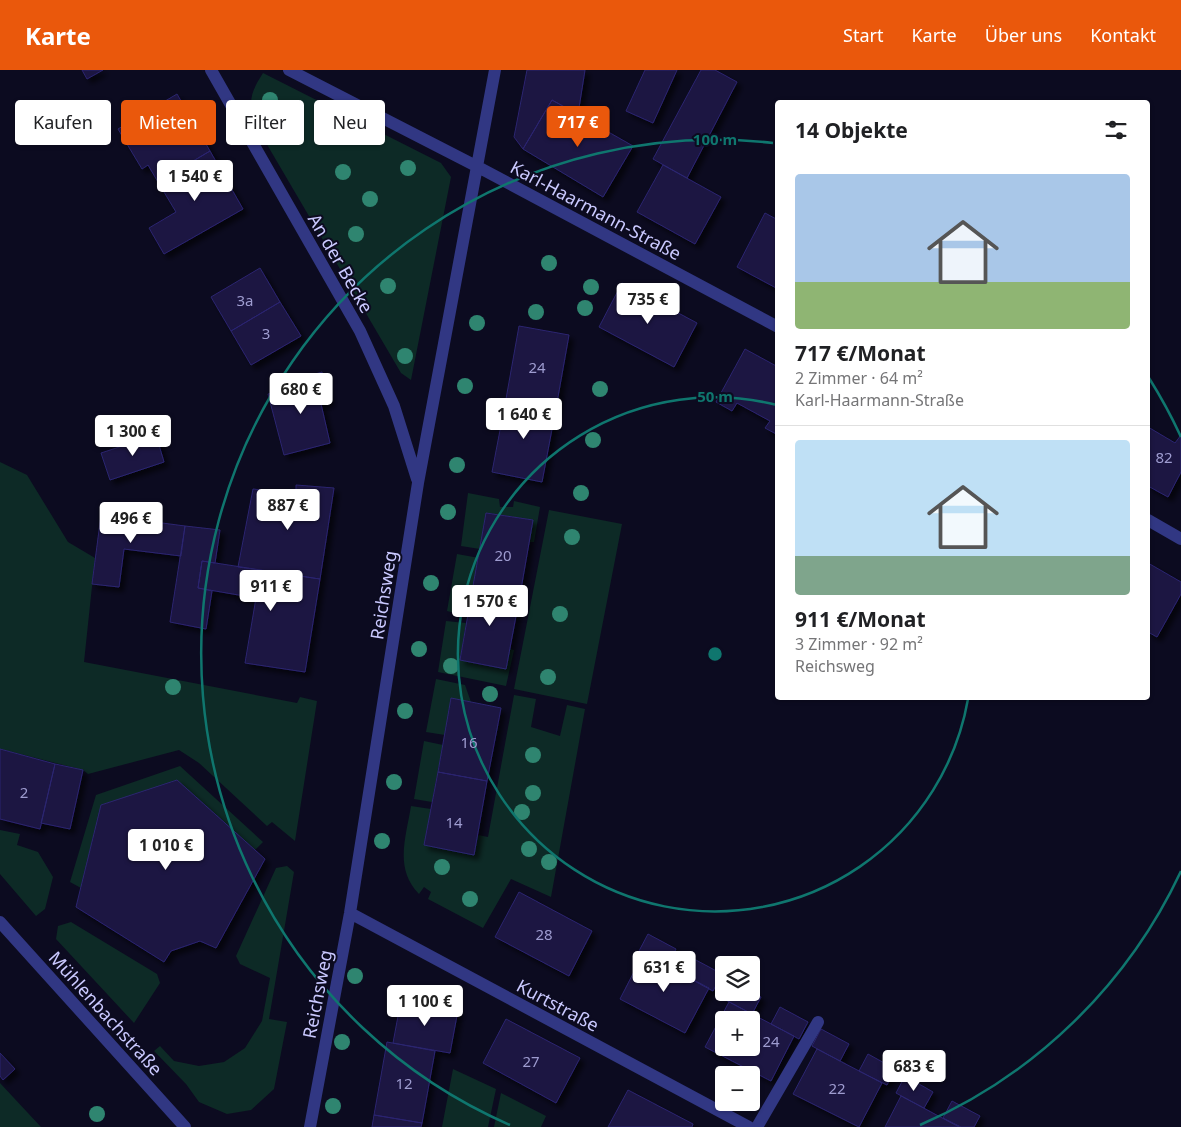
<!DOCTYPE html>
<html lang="de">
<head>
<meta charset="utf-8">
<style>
	:root { --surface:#fff; --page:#f2f2f2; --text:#202124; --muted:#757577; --line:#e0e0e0; --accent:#ea580c }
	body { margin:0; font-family:"Noto Sans",sans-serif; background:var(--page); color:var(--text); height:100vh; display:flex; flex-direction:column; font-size:19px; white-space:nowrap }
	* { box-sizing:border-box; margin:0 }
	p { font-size:16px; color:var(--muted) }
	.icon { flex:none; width:28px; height:28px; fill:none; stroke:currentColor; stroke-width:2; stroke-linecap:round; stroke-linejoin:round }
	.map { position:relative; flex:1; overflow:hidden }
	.panel { position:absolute; left:775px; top:30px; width:375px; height:600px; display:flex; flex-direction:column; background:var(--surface); border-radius:5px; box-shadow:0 1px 4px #0004 }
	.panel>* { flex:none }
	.banner { position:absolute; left:15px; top:30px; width:475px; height:45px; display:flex; gap:10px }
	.fabs { position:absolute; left:715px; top:886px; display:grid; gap:10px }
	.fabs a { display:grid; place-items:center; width:45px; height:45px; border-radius:5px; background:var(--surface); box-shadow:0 1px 4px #0004; font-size:25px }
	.price { position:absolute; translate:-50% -42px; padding:0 11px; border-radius:5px; background:#fff; color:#222; font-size:16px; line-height:32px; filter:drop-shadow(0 1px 2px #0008) }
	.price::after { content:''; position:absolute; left:50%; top:30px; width:15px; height:11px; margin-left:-8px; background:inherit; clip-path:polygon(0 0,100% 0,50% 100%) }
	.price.current { background:var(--accent); color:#fff }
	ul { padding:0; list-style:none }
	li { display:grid; align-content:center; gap:10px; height:265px; padding:0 20px }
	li+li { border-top:1px solid var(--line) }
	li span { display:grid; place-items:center; height:155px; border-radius:5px; color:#555 }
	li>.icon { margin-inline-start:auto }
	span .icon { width:90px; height:90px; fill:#fffc; stroke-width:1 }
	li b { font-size:21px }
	h2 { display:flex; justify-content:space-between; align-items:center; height:60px; padding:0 20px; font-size:21px }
	.pill { padding:0 18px; border-radius:5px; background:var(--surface); box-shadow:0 1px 4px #0004; font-size:18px; line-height:45px }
	.pill.current { background:var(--accent); color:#fff }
	header { display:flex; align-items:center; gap:30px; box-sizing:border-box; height:70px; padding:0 25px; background:var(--accent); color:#fff }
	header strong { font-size:24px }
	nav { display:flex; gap:28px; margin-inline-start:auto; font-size:18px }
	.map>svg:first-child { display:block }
</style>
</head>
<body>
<header>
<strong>Karte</strong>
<nav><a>Start</a><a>Karte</a><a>Über uns</a><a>Kontakt</a></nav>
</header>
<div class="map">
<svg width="1181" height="1057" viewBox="0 0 1181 1057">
	<defs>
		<filter id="shadow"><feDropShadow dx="4.5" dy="4.5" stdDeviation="2.5" flood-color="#0009"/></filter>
	</defs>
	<rect width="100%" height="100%" fill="#0c0b20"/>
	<!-- green -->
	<path fill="#0d2a26" d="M 263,3 L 441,93 L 451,107 L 411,310 L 401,303 L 262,66 C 250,36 245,31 263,3 Z
		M 0,392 L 27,405 L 68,472 L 95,488 L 84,592 L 297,633 L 300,627 L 317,631 L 295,771 L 272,752 L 267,756 L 199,693 L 179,680 L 88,704 L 83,700 L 0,679 Z
		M 468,423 L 499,429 L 500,437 L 513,437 L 514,431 L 540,437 L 534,472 L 529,472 L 533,450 L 487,443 L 480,479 L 461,476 Z
		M 549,440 L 622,454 L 587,634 L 514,619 Z
		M 457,484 L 479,488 L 467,546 L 447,541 Z
		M 446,551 L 466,553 L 460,590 L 506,599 L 510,579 L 514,580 L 506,616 L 438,602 Z
		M 436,609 L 465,615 L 471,632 L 445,665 L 426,662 Z
		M 514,625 L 536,629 L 531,657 L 560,666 L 567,635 L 585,639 L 551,827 L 511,809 L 483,858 L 428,829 L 431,822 L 424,817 L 419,824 C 394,799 406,767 411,736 L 431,739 L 425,775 L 474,785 L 478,765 L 488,767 Z
		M 424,671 L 443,675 L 432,732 L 414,729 Z
		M 180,696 L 263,772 L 255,780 L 177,710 L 81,818 L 70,812 L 96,725 Z
		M 0,760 L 20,764 L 17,775 L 38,782 L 53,807 L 45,839 L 36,846 L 0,804 Z
		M 287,796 L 294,802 L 269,949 L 287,952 L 274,1019 L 251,1040 L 227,1044 L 199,1032 L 186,1014 L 154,981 L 160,976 L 174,991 L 199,996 L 224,992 L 245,978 L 262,951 L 270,908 L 240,894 L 236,886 L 276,798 Z
		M 71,852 L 157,904 L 160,913 L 134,953 L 56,869 L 58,856 Z
		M 453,999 L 496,1019 L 488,1057 L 442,1057 Z
		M 0,1013 L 41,1057 L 0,1057 Z
		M 501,1023 L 546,1046 L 541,1057 L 494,1057 Z"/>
	<!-- building -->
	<path fill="#1a1542" stroke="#2c2570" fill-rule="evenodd" filter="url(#shadow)" d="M 82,0 L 103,0 L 87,9 Z
		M 527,0 L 585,0 L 578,44 L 552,30 L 523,79 L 514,67 Z
		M 645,0 L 677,0 L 653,53 L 626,41 Z
		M 701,0 L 715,0 L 737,12 L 687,108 L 653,89 Z
		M 177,24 L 210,81 L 158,112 L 148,95 L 142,99 L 118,59 Z
		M 552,30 L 633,76 L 603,127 L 523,79 Z
		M 210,81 L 243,139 L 164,184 L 149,158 L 176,142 L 158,112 Z
		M 663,95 L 721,127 L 695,174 L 637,142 Z
		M 765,143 L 778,150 L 778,219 L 737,197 Z
		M 260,198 L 280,232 L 231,261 L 211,227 Z
		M 622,213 L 697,253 L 674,297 L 599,257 Z
		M 280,232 L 301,266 L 251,295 L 231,261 Z
		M 519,256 L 569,265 L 556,338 L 506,329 Z
		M 745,279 L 778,297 L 778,365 L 765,358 L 770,351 L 737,333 L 732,341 L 716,332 Z
		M 322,302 L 330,332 L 321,334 L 330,373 L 284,385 L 268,324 L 300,317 L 298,309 Z
		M 506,329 L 556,338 L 542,412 L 492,402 Z
		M 1148,357 L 1175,373 L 1181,365 L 1181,402 L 1168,427 L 1148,416 Z
		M 156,365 L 164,392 L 110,410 L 101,383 Z
		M 296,415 L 334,418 L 320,509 L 238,497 L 253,419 L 296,424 Z
		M 486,443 L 533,450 L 520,525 L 473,516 Z
		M 101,445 L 185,456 L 181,486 L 124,479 L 119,517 L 92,514 Z
		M 185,456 L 220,460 L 215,493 L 202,491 L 198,518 L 212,521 L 206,559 L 170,552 Z
		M 202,491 L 320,509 L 305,602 L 245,593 L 256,528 L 198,518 Z
		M 1148,493 L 1181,512 L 1181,524 L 1157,567 L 1148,562 Z
		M 473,516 L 520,525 L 506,599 L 460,590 Z
		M 451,628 L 501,638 L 487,711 L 438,702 Z
		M 0,679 L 55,694 L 40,759 L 0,749 Z
		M 55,694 L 83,700 L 70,759 L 41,753 Z
		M 438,702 L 487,711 L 474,785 L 424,775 Z
		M 177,710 L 265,789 L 216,878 L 200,871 L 171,881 L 164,892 L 76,837 L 101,735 Z
		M 519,822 L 592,861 L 569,906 L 495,867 Z
		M 648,864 L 676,879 L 667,896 L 639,881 Z
		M 643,884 L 709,918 L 685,963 L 620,929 Z
		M 694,889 L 722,904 L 713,921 L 685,906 Z
		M 727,922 L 751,922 L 761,927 L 752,944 L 724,929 Z
		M 401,930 L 458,940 L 450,983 L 393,973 Z
		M 729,932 L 794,966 L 771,1011 L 705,977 ZM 724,950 L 751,950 L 751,978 L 724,978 Z
		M 780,937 L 808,952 L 799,969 L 771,954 Z
		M 506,949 L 580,988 L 556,1033 L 483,993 Z
		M 821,959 L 849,974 L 840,991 L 812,976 Z
		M 387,972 L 435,981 L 422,1053 L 374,1045 Z
		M 817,979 L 882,1013 L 859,1057 L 793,1024 Z
		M 0,983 L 15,999 L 3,1010 L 0,1006 Z
		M 868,984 L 895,999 L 887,1015 L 859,1001 Z
		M 905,1006 L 933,1022 L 924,1038 L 896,1023 Z
		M 628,1020 L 693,1054 L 692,1057 L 608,1057 Z
		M 901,1026 L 959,1057 L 885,1057 Z
		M 952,1031 L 980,1046 L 974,1057 L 961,1057 L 943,1048 Z
		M 374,1045 L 422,1053 L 421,1057 L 372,1057 Z"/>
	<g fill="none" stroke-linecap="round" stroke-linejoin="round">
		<!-- service -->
		<path stroke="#313783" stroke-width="12" d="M 757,1057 L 818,952"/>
		<!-- minor -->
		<path stroke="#313783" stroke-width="12" d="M 211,0 L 360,261 L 394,336 L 417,409
			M 289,0 L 478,97 L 778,257
			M 1148,450 L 1181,469
			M 350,843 L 749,1057
			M 0,852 L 185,1057
			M 310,1057 L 350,843 L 418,413 L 495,0"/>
	</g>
	<!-- trees -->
	<g fill="#2f8570">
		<circle cx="270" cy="30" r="8"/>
		<circle cx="408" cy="98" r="8"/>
		<circle cx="343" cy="102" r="8"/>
		<circle cx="370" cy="129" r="8"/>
		<circle cx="356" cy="164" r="8"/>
		<circle cx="549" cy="193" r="8"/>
		<circle cx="388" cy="216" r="8"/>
		<circle cx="591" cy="217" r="8"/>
		<circle cx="585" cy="238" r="8"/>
		<circle cx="536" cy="242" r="8"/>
		<circle cx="477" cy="253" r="8"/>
		<circle cx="405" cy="286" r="8"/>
		<circle cx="465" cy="316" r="8"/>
		<circle cx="600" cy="319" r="8"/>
		<circle cx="593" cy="370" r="8"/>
		<circle cx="457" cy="395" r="8"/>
		<circle cx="581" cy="423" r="8"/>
		<circle cx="448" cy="442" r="8"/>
		<circle cx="572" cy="467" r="8"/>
		<circle cx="431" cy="513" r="8"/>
		<circle cx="560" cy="544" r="8"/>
		<circle cx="419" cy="579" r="8"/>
		<circle cx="451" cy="596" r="8"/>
		<circle cx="548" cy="607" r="8"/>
		<circle cx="173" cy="617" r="8"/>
		<circle cx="490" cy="624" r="8"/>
		<circle cx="405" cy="641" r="8"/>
		<circle cx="533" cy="685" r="8"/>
		<circle cx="394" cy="712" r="8"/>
		<circle cx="533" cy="723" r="8"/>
		<circle cx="522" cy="742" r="8"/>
		<circle cx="382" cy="771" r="8"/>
		<circle cx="529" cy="779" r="8"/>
		<circle cx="549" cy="792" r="8"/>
		<circle cx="442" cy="797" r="8"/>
		<circle cx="470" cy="829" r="8"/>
		<circle cx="355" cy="906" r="8"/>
		<circle cx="342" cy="972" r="8"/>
		<circle cx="333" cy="1036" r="8"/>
		<circle cx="97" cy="1044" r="8"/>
	</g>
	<!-- distance rings -->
	<g fill="none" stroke="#0f766e" stroke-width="2.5">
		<path d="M968 629A257 257 0 1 1 777 335"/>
		<path d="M1181 801A514 514 0 0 1 920 1055M510 1055A514 514 0 0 1 773 73M1149 308A514 514 0 0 1 1181 367"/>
	</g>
	<g text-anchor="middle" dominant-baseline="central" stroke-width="4" stroke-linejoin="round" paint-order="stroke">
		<!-- number labels -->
		<g font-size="15" fill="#9e9cd0">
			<text x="245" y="230">3a</text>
			<text x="266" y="263">3</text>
			<text x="537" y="297">24</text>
			<text x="1164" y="387">82</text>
			<text x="503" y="485">20</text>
			<text x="469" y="672">16</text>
			<text x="24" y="722">2</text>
			<text x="454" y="752">14</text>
			<text x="544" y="864">28</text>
			<text x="771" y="971">24</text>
			<text x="531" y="991">27</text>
			<text x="404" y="1013">12</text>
			<text x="837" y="1018">22</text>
		</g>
		<!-- street labels -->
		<g font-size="18" fill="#cac9ff" stroke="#0c0b20">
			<text transform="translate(596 140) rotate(28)">Karl-Haarmann-Straße</text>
			<text transform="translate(341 193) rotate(60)">An der Becke</text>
			<text transform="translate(383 525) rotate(-81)">Reichsweg</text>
			<text transform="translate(317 924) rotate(-79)">Reichsweg</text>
			<text transform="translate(558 935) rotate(28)">Kurtstraße</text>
			<text transform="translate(106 943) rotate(48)">Mühlenbachstraße</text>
		</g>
	</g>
	<circle cx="715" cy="584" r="8" fill="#0f766e" stroke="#0c0b20" stroke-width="2.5"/>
	<g font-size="15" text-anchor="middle" font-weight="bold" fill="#0f766e" stroke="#0c0b20" stroke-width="4" stroke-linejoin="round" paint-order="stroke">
		<text x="715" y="75">100 m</text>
		<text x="715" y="332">50 m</text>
	</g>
</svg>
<div class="fabs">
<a><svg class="icon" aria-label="layers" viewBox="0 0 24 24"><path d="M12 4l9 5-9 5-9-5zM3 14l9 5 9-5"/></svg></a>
<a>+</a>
<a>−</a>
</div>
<b class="price current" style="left:578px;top:78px">717 €</b>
<b class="price" style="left:195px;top:132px">1 540 €</b>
<b class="price" style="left:648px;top:255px">735 €</b>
<b class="price" style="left:301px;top:345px">680 €</b>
<b class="price" style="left:524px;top:370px">1 640 €</b>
<b class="price" style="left:133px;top:387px">1 300 €</b>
<b class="price" style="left:288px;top:461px">887 €</b>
<b class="price" style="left:131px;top:474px">496 €</b>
<b class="price" style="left:271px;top:542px">911 €</b>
<b class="price" style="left:490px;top:557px">1 570 €</b>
<b class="price" style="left:166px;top:801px">1 010 €</b>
<b class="price" style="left:664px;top:923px">631 €</b>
<b class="price" style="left:425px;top:957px">1 100 €</b>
<b class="price" style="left:914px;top:1022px">683 €</b>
<div class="banner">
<a class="pill">Kaufen</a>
<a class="pill current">Mieten</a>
<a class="pill">Filter</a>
<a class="pill">Neu</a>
</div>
<section class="panel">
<h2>14 Objekte<svg class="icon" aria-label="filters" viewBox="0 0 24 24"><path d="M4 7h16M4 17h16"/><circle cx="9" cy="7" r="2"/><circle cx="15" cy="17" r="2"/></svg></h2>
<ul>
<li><span style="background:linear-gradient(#a9c7e8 70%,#8fb573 0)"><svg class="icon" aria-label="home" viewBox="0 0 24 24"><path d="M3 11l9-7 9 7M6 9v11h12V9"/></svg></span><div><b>717 €/Monat</b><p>2 Zimmer · 64 m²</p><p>Karl-Haarmann-Straße</p></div></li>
<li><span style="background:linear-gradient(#bfe0f5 75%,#7fa58c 0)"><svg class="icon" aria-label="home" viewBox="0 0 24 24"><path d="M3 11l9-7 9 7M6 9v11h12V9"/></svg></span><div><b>911 €/Monat</b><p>3 Zimmer · 92 m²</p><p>Reichsweg</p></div></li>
</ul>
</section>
</div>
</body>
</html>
